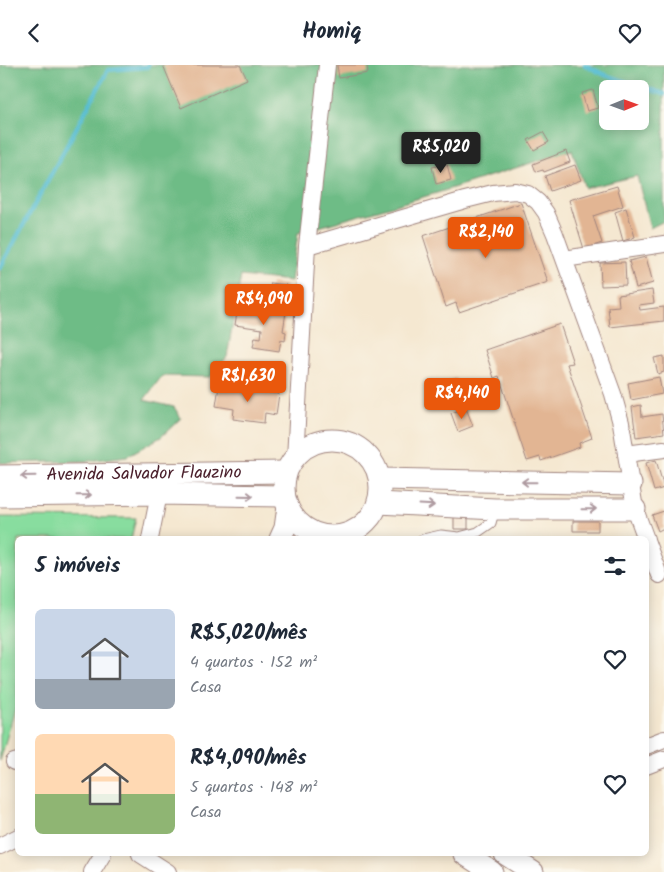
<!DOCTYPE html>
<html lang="pt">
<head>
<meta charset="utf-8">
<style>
	:root { --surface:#fff; --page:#f2f2f3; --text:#1f2937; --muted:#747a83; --accent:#ea580c }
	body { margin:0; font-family:Kalam,sans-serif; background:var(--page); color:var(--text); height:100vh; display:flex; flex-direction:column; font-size:19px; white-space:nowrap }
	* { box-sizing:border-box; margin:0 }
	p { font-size:16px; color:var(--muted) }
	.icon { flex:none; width:28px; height:28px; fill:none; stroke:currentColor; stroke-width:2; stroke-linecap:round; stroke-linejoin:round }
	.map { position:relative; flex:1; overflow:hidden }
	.drawer { position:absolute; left:15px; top:471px; width:634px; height:320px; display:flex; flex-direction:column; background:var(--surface); border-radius:8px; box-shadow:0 2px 12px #0003 }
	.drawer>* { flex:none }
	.needle { width:32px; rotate:89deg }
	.fabs { position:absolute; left:599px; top:15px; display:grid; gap:10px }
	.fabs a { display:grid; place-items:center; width:50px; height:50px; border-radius:8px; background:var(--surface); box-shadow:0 2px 12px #0003; font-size:25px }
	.price { position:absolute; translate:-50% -42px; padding:0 11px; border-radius:5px; background:var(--accent); color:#fff; font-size:16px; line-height:32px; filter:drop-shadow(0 1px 2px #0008) }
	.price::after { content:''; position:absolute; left:50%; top:30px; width:15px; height:11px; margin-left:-8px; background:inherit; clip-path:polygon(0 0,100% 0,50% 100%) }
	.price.active { background:#222; color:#fff }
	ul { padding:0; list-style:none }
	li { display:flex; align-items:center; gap:15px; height:125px; padding:0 20px }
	li span { display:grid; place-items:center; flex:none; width:140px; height:100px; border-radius:8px; color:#555 }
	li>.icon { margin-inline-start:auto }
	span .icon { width:60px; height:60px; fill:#fffc; stroke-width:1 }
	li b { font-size:21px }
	h2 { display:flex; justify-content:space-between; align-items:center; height:60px; padding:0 20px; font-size:21px }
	header { display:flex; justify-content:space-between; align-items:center; height:65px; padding:0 20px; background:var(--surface); font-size:22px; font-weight:800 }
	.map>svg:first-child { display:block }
</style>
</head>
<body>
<header><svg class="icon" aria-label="back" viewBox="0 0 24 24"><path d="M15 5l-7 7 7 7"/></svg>Homiq<svg class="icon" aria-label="heart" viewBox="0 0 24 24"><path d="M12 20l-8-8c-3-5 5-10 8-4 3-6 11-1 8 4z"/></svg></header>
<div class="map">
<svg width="664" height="807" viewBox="0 0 664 807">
	<rect width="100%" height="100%" fill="#fbf7ec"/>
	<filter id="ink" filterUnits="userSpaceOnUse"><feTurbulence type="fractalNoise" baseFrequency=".02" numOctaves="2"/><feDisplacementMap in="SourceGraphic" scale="10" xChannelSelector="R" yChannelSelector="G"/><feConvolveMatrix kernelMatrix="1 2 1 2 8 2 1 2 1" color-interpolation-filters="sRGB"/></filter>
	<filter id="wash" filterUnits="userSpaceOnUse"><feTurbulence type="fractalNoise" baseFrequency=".0096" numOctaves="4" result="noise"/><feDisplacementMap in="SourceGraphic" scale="20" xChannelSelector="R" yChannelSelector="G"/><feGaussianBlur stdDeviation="1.12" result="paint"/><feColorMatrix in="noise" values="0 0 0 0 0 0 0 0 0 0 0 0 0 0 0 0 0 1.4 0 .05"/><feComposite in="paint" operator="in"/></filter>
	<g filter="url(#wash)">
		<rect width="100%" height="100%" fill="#f5e8d1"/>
		<!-- green -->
		<path fill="#88dd9f" stroke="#697e65" d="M 0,452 L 136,453 L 131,474 L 18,474 L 17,637 L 0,696 Z"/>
		<!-- forest -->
		<path fill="#6ebc86" stroke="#5c6e58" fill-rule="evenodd" d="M 0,0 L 664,0 L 664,156 L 650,163 L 637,111 L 585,123 L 572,85 L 437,128 L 298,168 L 291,216 L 241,211 L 227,292 L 210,312 L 162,311 L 144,335 L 174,342 L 181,353 L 161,372 L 127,391 L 89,396 L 0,398 ZM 608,24 L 640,24 L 640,56 L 608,56 Z"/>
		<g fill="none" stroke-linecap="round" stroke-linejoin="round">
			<!-- stream -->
			<path stroke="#53bcd1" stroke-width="4.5" d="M 585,0 L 605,10 L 664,29
				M 0,203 L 108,5 L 147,2 L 148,0"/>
		</g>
		<g id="blocks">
			<!-- building -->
			<path fill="#e2b593" d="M 163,0 L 240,0 L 247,14 L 181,43 Z
				M 337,0 L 367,0 L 368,8 L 339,13 Z
				M 593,25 L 598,43 L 587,46 L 582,28 Z
				M 543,67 L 549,77 L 534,85 L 528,75 Z
				M 566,86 L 570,97 L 544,107 L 543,105 L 536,107 L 533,99 Z
				M 447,99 L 451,115 L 436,119 L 432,102 Z
				M 575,100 L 581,115 L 550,126 L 545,111 Z
				M 617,121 L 623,141 L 593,151 L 602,178 L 584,184 L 569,135 Z
				M 521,138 L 548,217 L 459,247 L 456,238 L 446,242 L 423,171 Z
				M 626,143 L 635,172 L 623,176 L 615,147 Z
				M 646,192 L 653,218 L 636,223 L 629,196 Z
				M 625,197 L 626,220 L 601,221 L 600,198 Z
				M 271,218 L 286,220 L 282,245 L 255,241 L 257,229 L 269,231 Z
				M 652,225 L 654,238 L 639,240 L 640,245 L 664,242 L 664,256 L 610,262 L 608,242 L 619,241 L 618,230 Z
				M 238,241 L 286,247 L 283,266 L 286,267 L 285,276 L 281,275 L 279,286 L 253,282 L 255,272 L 261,273 L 262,264 L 235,260 Z
				M 560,259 L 573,298 L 567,299 L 592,373 L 579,378 L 580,382 L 541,396 L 540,392 L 527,396 L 499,311 L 494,313 L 485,285 Z
				M 664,291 L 664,307 L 658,309 L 654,293 Z
				M 659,312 L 662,329 L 631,335 L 628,318 Z
				M 456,313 L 462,331 L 447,337 L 441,318 Z
				M 219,321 L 279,329 L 276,350 L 265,348 L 264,358 L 233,354 L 234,344 L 216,341 Z
				M 641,340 L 642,352 L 662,349 L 664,368 L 636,372 L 632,342 Z
				M 466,343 L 473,361 L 458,367 L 451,348 Z
				M 656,395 L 664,423 L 654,426 L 646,398 Z
				M 664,446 L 664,463 L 658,466 L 652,450 Z
				M 454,449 L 468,449 L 468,464 L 454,464 Z
				M 573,456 L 598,456 L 598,466 L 573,466 Z"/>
		</g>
	</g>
	<g filter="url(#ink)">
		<use href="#blocks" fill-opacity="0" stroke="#a0847e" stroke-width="1"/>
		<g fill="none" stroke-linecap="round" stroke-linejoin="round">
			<!-- service casing -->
			<g stroke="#a0847e" stroke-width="11">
				<path id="service" d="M 349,469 L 354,474
					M 423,474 L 441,470 L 459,472 L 478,467 L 491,458 L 495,444"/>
			</g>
			<!-- minor casing -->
			<g stroke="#a0847e" stroke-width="18">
				<path id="minor" d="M 307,181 L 465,135 L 493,128 L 515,126 L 528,129 L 538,137 L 546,148 L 555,169 L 613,329 L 621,358 L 626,389 L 664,384
					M 564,194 L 664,179
					M 626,389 L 635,444 L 646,474
					M 295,393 L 307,181 L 327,0
					M 150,474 L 159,429
					M 646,475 L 659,510
					M 646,681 L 664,674
					M 14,697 L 18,696
					M 646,701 L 664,694
					M 0,781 L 18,772
					M 140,789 L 168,807
					M 92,807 L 103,789"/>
			</g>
			<!-- tertiary casing -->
			<g stroke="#a0847e" stroke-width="23">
				<g id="tertiary">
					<circle cx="332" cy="423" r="48"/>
					<path id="s1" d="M 0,411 L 286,407"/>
					<path d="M 380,414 L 631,419"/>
					<path d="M 0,431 L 159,429 L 284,431"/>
					<path d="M 378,438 L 495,444 L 635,444"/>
					<path d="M 280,474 L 285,463 L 288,442"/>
					<path d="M 464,789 L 492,807"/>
					<path d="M 505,789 L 533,807"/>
				</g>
			</g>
			<!-- service -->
			<use href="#service" stroke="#fff" stroke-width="9"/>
			<!-- minor -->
			<use href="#minor" stroke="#fff" stroke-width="16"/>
			<!-- tertiary -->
			<use href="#tertiary" stroke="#fff" stroke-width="21"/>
		</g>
		<!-- one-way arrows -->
		<defs><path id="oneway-shaft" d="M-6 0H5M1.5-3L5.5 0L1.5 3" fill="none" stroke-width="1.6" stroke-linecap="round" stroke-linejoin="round" transform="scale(1.25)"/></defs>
		<g stroke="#ae9aa0">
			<use href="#oneway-shaft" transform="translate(28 411) rotate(179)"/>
			<use href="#oneway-shaft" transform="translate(529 417) rotate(-179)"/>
			<use href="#oneway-shaft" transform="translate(84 430) rotate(-1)"/>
			<use href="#oneway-shaft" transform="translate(246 431) rotate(1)"/>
			<use href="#oneway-shaft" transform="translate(427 440) rotate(3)"/>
			<use href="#oneway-shaft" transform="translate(589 444) rotate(-1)"/>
		</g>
	</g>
	<g text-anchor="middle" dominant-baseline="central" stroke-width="4" stroke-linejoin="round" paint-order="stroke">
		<!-- street labels -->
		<g font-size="18" fill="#4a1f2b" stroke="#fbf7ec">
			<text stroke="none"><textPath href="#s1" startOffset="144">Avenida Salvador Flauzino</textPath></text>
		</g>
	</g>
</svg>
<div class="fabs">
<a><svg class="needle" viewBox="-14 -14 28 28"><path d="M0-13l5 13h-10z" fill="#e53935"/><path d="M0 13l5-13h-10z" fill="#747a83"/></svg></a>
</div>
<b class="price active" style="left:441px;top:109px">R$5,020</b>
<b class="price" style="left:486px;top:194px">R$2,140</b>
<b class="price" style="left:264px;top:261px">R$4,090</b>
<b class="price" style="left:248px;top:338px">R$1,630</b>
<b class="price" style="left:462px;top:355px">R$4,140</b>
<section class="drawer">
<h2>5 imóveis<svg class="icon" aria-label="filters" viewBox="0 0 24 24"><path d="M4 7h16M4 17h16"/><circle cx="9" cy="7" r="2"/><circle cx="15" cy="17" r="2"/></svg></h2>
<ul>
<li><span style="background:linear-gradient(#c9d6e8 70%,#9aa5b1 0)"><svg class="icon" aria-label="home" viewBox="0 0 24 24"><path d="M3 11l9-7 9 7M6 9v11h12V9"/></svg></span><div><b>R$5,020/mês</b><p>4 quartos · 152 m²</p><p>Casa</p></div><svg class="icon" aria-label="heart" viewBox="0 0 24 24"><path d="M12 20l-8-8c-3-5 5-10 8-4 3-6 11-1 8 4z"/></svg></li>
<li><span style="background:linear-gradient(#ffd9b3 60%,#8fb573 0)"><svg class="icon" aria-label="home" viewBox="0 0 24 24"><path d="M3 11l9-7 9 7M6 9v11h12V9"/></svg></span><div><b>R$4,090/mês</b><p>5 quartos · 148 m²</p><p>Casa</p></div><svg class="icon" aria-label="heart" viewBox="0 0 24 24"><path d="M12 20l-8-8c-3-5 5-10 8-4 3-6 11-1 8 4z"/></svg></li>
</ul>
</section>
</div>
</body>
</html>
